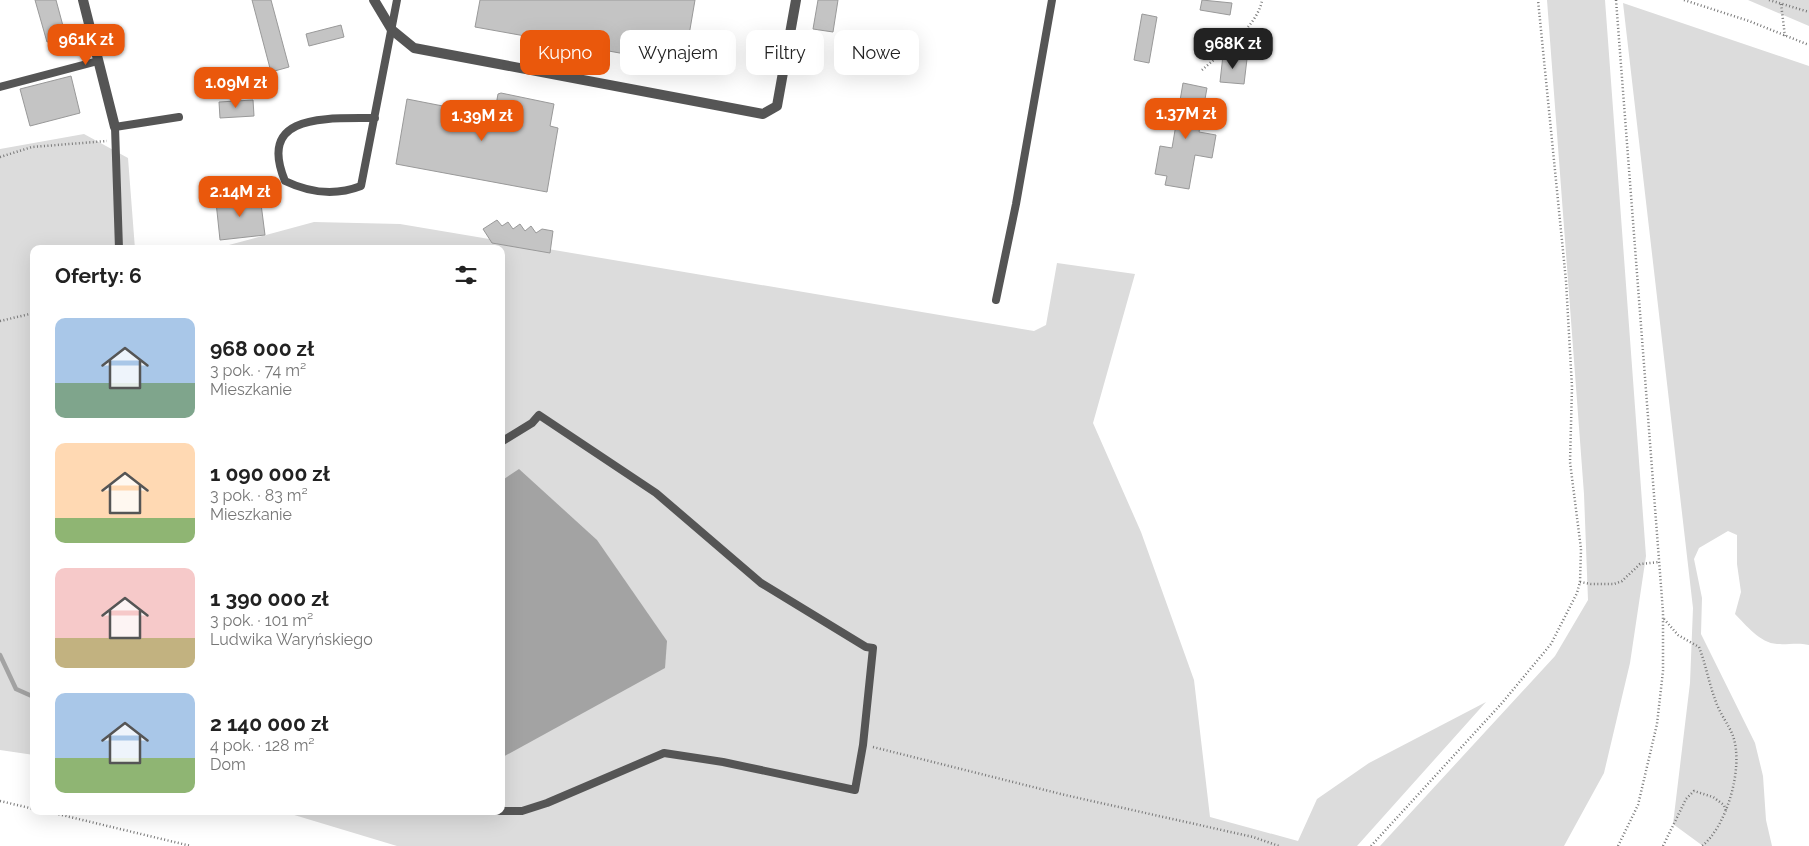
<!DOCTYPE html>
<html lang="pl">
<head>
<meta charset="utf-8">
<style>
	:root { --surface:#fff; --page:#f2f2f2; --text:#222; --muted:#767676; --accent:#ea580c }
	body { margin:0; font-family:Raleway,sans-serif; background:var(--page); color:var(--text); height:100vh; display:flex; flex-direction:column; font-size:19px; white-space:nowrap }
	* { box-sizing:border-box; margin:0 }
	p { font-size:16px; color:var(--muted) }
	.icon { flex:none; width:28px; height:28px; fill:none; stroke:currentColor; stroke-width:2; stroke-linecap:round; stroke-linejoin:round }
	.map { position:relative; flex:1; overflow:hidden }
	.details { position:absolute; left:30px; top:245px; width:475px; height:570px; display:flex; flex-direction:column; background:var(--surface); border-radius:10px; box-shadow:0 5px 20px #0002 }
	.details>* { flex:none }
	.guide { position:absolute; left:520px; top:30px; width:475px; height:45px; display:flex; gap:10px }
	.price { position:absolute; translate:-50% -42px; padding:0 11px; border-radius:10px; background:var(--accent); color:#fff; font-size:16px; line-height:32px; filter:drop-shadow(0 1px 2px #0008) }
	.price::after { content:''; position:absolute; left:50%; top:30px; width:15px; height:11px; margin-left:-8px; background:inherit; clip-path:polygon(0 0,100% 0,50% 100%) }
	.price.current { background:#222; color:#fff }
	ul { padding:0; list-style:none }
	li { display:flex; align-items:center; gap:15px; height:125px; padding:0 25px }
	li span { display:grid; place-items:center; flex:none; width:140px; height:100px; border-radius:10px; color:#555 }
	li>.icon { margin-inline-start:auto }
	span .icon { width:60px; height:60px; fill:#fffc; stroke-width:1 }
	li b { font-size:21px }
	h2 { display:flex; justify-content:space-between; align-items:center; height:60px; padding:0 25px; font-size:21px }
	.pill { padding:0 18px; border-radius:10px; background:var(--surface); box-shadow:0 5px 20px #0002; font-size:18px; line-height:45px }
	.pill.current { background:var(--accent); color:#fff }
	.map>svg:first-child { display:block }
</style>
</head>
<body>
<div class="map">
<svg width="1809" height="846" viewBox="0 0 1809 846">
	<rect width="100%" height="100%" fill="#fff"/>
	<!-- green -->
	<path fill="#dcdcdc" d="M 1547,0 L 1605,0 L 1646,556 L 1630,663 L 1604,773 L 1564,846 L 1380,846 L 1555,656 L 1588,600 L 1584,494 Z
		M 1748,0 L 1809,0 L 1809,26 Z
		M 1623,3 L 1809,66 L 1809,645 C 1797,642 1788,645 1777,644 C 1760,643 1746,625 1735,614 L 1741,592 L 1737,564 L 1737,535 L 1728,531 L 1699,548 L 1694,559 L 1702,598 L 1701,634 L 1755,743 L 1763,776 L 1766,820 L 1772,846 L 1703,846 L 1673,824 L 1690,683 L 1693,608 Z
		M 84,134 L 128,158 L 135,249 L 34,249 L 34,755 L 0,750 L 0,149 Z
		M 314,222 L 400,224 L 1034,331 L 1046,325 L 1057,263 L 1135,274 L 1093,423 L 1141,532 L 1194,680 L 1210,817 L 1298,841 L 1317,799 L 1369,763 L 1486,702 L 1357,846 L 397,846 L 281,811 L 501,811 L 501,249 L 214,249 Z"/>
	<!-- water -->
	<path fill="#a3a3a3" d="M 519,469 L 597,540 L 667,641 L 665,668 L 501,758 L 501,481 Z"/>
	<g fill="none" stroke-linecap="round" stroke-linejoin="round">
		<!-- stream -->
		<path stroke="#a3a3a3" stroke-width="4.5" d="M 0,655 L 16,689 L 34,697"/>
	</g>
	<!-- building -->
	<path fill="#c4c4c4" stroke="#999" d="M 35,0 L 56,0 L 66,37 L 47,42 Z
		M 252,0 L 271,0 L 289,67 L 271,72 Z
		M 480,0 L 695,0 L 688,41 L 685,40 L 681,64 L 475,27 Z
		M 818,0 L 838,0 L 833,32 L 813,29 Z
		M 1202,0 L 1232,3 L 1230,15 L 1200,10 Z
		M 1142,14 L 1157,17 L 1149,63 L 1134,60 Z
		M 341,25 L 344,37 L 309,46 L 306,34 Z
		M 1223,55 L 1247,59 L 1244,84 L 1220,82 Z
		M 71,76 L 80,113 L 30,126 L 20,89 Z
		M 1183,83 L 1207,88 L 1199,132 L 1216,135 L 1212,158 L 1195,155 L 1189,189 L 1165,185 L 1167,176 L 1155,174 L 1160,146 L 1172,148 Z
		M 501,93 L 554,104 L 550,126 L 558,128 L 547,192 L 396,164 L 407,99 L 494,116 L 498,94 Z
		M 253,100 L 254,116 L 220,118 L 219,102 Z
		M 260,196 L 265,235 L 220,240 L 216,202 Z
		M 497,220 L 502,226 L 508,222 L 513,229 L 520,224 L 525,231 L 531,226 L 536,233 L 542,229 L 553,231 L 550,253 L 492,243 L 483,229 Z"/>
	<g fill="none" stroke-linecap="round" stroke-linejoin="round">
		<!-- path -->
		<path stroke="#777" stroke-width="2.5" stroke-dasharray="1 2.5" stroke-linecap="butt" d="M 1616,0 L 1663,612 L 1663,671 L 1657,724 L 1638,805 L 1618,846
			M 1684,0 L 1749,21 L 1809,45
			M 1769,0 L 1809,12
			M 1781,4 L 1785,36
			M 1202,70 C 1221,53 1258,26 1262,0
			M 0,157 L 32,147 L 107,141
			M 0,321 L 34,313
			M 1580,582 L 1591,584 L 1614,584 L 1622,581 L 1640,564 L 1660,562
			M 1664,619 L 1678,635 L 1699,647 C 1706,665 1709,684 1716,702 C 1720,714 1729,725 1733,736 C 1744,767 1727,826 1702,846
			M 873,747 L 1065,795 L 1253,837 L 1279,846
			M 0,801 L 34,809
			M 45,811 L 191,846
			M 1371,846 L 1502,703 L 1551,644 L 1577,593 L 1580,582 L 1581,549 L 1570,462 L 1572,387 L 1566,281 L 1538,0
			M 1663,846 L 1686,799 L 1694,791 L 1713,797 L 1724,805 L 1726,811"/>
		<!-- service -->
		<path stroke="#555" stroke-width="8" d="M 0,87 L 98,61
			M 375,118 C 330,119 256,111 285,181 C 310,193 335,196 361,186 L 397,0
			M 119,249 L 115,127 L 179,117
			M 996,300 L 1016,204 L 1052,0
			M 500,811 L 522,811 L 547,803 L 664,753 L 723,762 L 855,790 L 863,745 L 873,648 L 866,647 L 761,583 L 656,493 L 539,415 L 532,423 L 501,442"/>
		<!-- minor -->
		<path stroke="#555" stroke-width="10" d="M 83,0 L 115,127
			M 374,0 L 392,30 L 414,48 L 763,114 L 777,106 L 796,0"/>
	</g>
</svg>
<b class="price" style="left:86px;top:66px">961K zł</b>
<b class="price current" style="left:1233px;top:70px">968K zł</b>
<b class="price" style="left:236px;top:109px">1.09M zł</b>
<b class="price" style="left:1186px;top:140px">1.37M zł</b>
<b class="price" style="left:482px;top:142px">1.39M zł</b>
<b class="price" style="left:240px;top:218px">2.14M zł</b>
<div class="guide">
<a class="pill current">Kupno</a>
<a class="pill">Wynajem</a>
<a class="pill">Filtry</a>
<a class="pill">Nowe</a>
</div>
<section class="details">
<h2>Oferty: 6<svg class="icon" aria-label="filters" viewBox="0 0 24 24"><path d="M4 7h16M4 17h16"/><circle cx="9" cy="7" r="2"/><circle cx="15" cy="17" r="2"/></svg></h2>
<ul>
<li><span style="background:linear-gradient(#a9c7e8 65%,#7fa58c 0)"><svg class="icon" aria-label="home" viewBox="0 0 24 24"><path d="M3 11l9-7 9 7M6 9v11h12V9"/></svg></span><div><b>968 000 zł</b><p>3 pok. · 74 m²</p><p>Mieszkanie</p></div></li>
<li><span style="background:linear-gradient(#ffd9b3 75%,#8fb573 0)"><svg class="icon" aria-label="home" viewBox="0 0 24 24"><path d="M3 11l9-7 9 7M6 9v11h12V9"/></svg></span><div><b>1 090 000 zł</b><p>3 pok. · 83 m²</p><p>Mieszkanie</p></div></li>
<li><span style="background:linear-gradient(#f6c9c9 70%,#c2b280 0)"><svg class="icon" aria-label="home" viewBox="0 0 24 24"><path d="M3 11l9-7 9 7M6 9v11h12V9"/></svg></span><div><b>1 390 000 zł</b><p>3 pok. · 101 m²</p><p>Ludwika Waryńskiego</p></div></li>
<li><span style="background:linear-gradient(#a9c7e8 65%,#8fb573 0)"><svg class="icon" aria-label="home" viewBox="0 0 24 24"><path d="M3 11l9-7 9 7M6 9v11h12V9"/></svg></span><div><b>2 140 000 zł</b><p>4 pok. · 128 m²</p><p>Dom</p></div></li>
</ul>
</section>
</div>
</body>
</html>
